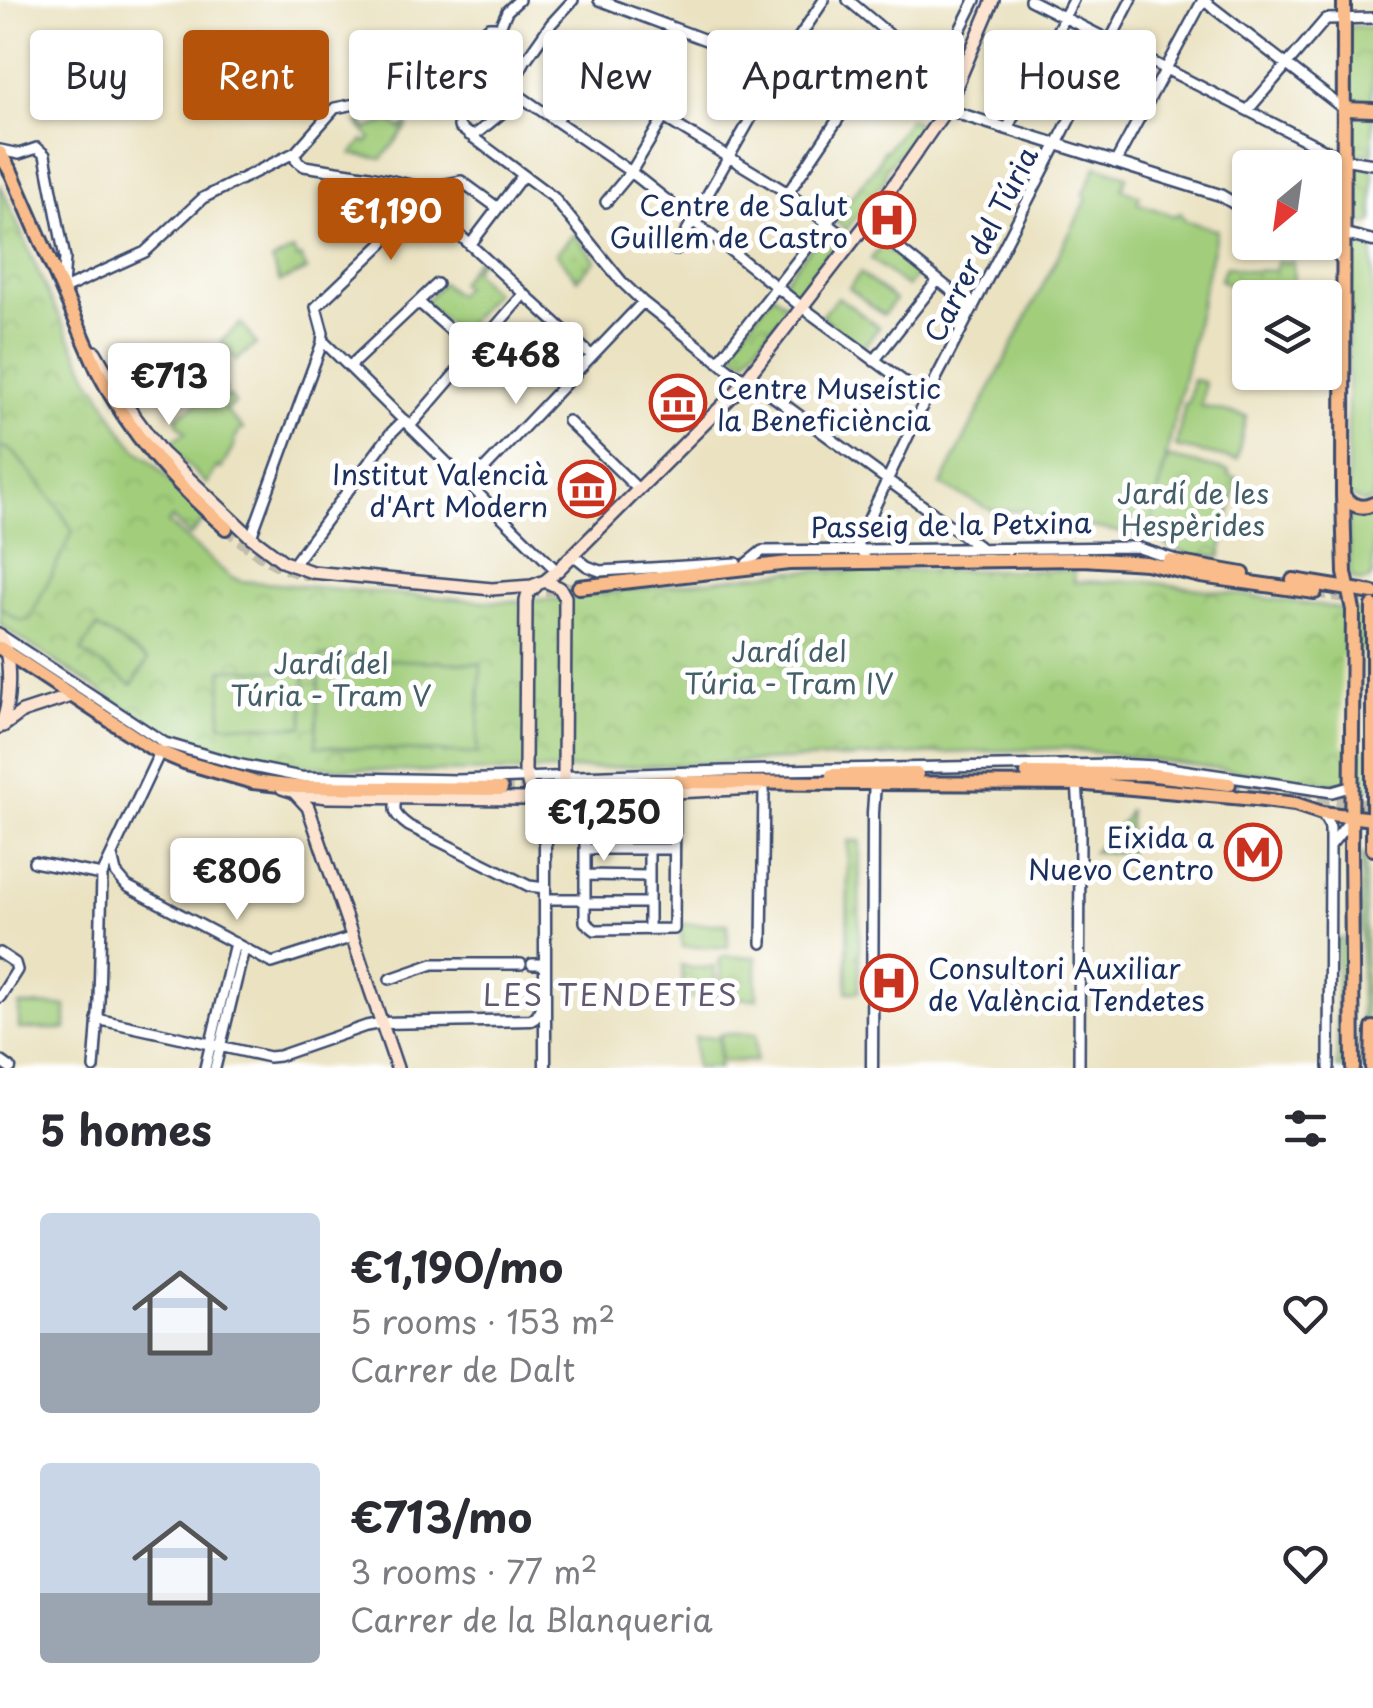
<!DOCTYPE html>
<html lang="en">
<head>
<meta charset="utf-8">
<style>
	:root { --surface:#fff; --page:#f7f7f7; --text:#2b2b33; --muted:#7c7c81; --accent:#b45309 }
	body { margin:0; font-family:"Playpen Sans",sans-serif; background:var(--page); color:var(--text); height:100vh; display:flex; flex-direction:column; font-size:38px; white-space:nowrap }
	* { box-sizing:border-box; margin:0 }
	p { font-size:32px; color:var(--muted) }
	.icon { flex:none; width:55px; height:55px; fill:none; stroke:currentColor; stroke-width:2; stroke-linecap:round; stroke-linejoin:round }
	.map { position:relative; height:1068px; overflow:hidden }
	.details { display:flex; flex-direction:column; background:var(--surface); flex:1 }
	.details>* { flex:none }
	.guide { position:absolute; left:30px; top:30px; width:1315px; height:90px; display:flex; gap:20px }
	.needle { width:65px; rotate:209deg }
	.buttons { position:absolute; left:1232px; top:150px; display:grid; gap:20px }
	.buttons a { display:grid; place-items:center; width:110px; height:110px; border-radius:10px; background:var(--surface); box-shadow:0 2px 8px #0004; font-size:50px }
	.price { position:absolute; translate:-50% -85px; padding:0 22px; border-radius:10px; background:#fff; color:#222; font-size:32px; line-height:65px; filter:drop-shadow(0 2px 5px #0008) }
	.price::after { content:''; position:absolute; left:50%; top:60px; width:30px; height:22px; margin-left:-15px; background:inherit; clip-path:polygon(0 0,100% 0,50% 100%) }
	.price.selected { background:var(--accent); color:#fff }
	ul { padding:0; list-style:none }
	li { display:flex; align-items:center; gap:30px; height:250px; padding:0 40px }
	li span { display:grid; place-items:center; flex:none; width:280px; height:200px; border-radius:10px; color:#555 }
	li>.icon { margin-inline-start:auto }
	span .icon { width:120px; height:120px; fill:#fffc; stroke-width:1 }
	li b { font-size:42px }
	h2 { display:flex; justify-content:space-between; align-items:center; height:120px; padding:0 40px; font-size:42px }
	.chip { padding:0 35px; border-radius:10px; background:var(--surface); box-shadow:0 2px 8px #0004; font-size:35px; line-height:90px }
	.chip.selected { background:var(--accent); color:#fff }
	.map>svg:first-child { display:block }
</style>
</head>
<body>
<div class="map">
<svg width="1373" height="1068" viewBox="0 0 1373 1068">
	<defs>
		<pattern id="grass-dots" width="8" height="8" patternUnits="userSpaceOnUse" patternTransform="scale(2.5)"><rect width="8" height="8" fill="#a2ce7b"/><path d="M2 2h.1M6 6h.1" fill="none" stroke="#8bb16d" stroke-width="1.8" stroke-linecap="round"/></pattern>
		<pattern id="park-crowns" width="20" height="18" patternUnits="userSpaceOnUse" patternTransform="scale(2.5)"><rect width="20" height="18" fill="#a2ce7b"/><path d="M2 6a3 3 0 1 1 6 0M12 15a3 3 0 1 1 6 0" fill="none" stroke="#8bb16d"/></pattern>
	</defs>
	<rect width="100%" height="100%" fill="#fff"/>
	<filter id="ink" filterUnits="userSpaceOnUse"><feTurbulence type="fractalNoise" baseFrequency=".01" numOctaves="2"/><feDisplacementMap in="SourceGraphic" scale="20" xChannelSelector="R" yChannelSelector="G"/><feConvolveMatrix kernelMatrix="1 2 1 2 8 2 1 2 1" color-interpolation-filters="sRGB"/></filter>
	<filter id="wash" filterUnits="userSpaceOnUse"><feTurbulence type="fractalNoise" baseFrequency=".0048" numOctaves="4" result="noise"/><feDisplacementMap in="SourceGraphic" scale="40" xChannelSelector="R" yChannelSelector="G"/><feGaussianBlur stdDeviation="2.25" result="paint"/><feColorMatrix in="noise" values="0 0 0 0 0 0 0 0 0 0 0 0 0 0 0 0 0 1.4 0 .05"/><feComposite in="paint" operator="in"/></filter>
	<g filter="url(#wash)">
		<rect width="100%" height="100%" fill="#eae2c1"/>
		<!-- grass -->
		<path fill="url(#grass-dots)" stroke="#5e7e6c" stroke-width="2.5" d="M 498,82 L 510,89 L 501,109 L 483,123 L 467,113 L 480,86 L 492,92 Z
			M 574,234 L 596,260 L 577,279 L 556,253 Z
			M 1277,261 L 1293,261 L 1294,297 L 1250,298 L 1250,310 L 1233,301 L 1236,289 L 1220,280 L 1226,266 L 1249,271 L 1276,270 Z
			M 1129,810 L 1129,853 L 1093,852 L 1124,820 Z
			M 591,827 L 641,827 L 641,842 L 592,841 Z
			M 1343,938 L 1345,960 L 1345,1068 L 1337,1068 L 1337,939 Z"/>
		<!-- park -->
		<path fill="url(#park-crowns)" stroke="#5e7e6c" stroke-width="2.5" d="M 1350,26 L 1373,28 L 1372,103 L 1352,102 L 1349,99 L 1348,28 Z
			M 1352,115 L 1370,115 L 1373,118 L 1373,153 L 1354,155 L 1349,150 L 1349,118 Z
			M 909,119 L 916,122 L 916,125 L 926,121 L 887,168 L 885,179 L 846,230 L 833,220 L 876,166 L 884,150 L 886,151 Z
			M 1353,166 L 1370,166 L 1373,169 L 1373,222 L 1369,224 L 1353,224 L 1349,219 L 1349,170 Z
			M 0,184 L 48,294 L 94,386 L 97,387 C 109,408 127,447 148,458 L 206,518 L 190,536 L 172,518 L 168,523 L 230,577 L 241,581 L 495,602 L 556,599 L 791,571 L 1075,570 L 1074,582 L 1142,581 L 1373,613 L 1373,789 L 1064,748 L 506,772 L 389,771 L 309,766 L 232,751 L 167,735 L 0,625 Z
			M 824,231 L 837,241 L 796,295 L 781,284 Z
			M 773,294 L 789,306 L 745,360 L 730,349 Z
			M 1167,457 L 1229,471 L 1229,476 L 1238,478 L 1220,558 L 1205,554 L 1204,559 L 1165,546 L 1166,540 L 1148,537 Z
			M 848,841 L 860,841 L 859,992 L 847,992 Z
			M 723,956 L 756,957 L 757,999 L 724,998 L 719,961 Z
			M 681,965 L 693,968 L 714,967 L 718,998 L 683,998 Z
			M 720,1034 L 756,1034 L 756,1061 L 720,1061 Z"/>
		<!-- garden -->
		<path fill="#a2ce7b" stroke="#5e7e6c" stroke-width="2.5" d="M 366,120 L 363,125 L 367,129 L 390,120 L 401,129 L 406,124 L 408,126 L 382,159 L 352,154 L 363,140 L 367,143 L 371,138 L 357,123 Z
			M 1096,166 L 1127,176 L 1122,189 L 1140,196 L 1137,203 L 1174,216 L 1181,213 L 1184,220 L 1217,230 L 1148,537 L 1090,527 L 1046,528 L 1045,518 L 1029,518 L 1030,513 L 1024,511 L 993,511 L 941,485 L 1083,207 L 1087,198 L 1083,196 Z
			M 882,245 L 918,273 L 907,287 L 871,259 Z
			M 1354,246 L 1373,247 L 1373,500 L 1364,503 L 1348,495 L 1348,253 Z
			M 293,250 L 297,258 L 301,257 L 307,270 L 280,282 L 272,261 Z
			M 478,258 L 480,260 L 473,271 L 494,293 L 459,333 L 424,303 L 442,283 L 457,295 L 464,287 L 459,283 Z
			M 860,273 L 895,300 L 883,315 L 849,288 Z
			M 838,297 L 879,327 L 863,348 L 821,316 Z
			M 241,323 L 256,344 L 236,361 L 221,341 Z
			M 1193,380 L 1205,382 L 1201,406 L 1246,416 L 1237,460 L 1176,447 L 1185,403 L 1188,403 Z
			M 224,387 L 226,391 L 223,393 L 227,398 L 230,396 L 235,403 L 225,410 L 244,430 L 241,429 L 233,442 L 235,444 L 221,469 L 217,467 L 207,484 L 173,451 L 168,444 L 186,432 L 178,424 L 176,417 Z
			M 0,447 L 9,449 L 15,454 L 56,504 L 73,531 L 34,610 L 30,617 L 25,621 L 17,619 L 0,607 Z
			M 1348,517 L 1373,517 L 1373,574 L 1370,579 L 1362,582 L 1353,579 L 1350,574 Z
			M 97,627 L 148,660 L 132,685 L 81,651 Z
			M 320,656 L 481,664 L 477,754 L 316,746 Z
			M 222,669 L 305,672 L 303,727 L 221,724 Z
			M 1361,855 L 1365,855 L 1366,1068 L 1361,1068 Z
			M 681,924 L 728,924 L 728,947 L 682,947 Z
			M 19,1005 L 66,1006 L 66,1029 L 19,1029 Z
			M 695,1037 L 719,1037 L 719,1068 L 695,1068 Z"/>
		<!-- pier -->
		<path fill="#eae2c1" d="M 1354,651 L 1373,652 L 1373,748 L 1357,749 L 1342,745 L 1341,656 Z"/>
	</g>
	<g filter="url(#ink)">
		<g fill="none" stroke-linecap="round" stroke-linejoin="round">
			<!-- primary-tunnel -->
			<path stroke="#c1bead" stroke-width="12" stroke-dasharray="12 6" stroke-linecap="butt" d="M 226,528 C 255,553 279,572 318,576
				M 527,592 L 579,587
				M 1315,592 L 1373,602
				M 1229,784 L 1373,806
				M 501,789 L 590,785"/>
			<!-- minor casing -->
			<g stroke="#3a4a6d" stroke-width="14">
				<path id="minor" d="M 519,0 L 507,11 L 459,119 L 459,127 L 553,197 L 622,282 L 643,302 L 733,373 L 752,381 L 982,549 L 991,560
					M 599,0 L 727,48 L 784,60 L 859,81 L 859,88 L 788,193
					M 848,0 L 927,66
					M 1030,0 L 1343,159 L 1373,164
					M 957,52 L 956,38 L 975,0
					M 927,66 C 936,57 945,49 958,54
					M 927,66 L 941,67 L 965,63
					M 514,92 L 631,172 L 802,307 L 926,398
					M 1248,110 L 1326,19 L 1373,18
					M 557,121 L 581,78 L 584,74 L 590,73 L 788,193 L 852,242
					M 1007,129 L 1073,0
					M 469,135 L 476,134 L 508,108 L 514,92 L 516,78 L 525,61 L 551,24 L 573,0
					M 0,150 L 19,154 L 37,148 L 45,155 L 65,258 L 63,287
					M 296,152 L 296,160 L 304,166 L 370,176 L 425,188 L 461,181 L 498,208
					M 1115,163 L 1203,0 L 1344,109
					M 418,197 L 592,356
					M 606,202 L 631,172 L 664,117
					M 867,223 L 973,308
					M 470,245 L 523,175
					M 676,250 L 784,60 L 824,0
					M 64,289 L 145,252 L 203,198 L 296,152 L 335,108 L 416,92 L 489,27 L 495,27 L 496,34
					M 416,305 L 421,304 L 424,307 L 475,352
					M 322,343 L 325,343 L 557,571
					M 874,361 L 937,281
					M 718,362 L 847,197
					M 349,367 L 437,284
					M 568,421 L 638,489
					M 410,426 L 523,295
					M 470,484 L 643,302
					M 251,537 L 322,343 L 323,333 L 316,307 L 382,244 L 425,188
					M 568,558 L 577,558 L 587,566 L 600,571 L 736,563
					M 747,563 L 762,551 L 1136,547 L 1173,559
					M 868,563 L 857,544 L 926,398 L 1131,0
					M 292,566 L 391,433 L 404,420
					M 2,636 L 165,743 L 237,764 L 301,777 L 458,780 L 725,771 L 1115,764 L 1155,766 L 1332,792 L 1353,786
					M 1077,781 L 1080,829 L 1079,1068
					M 397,798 C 391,812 398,818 409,826 L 529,886 L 545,888
					M 1322,813 L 1330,827 L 1330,846
					M 585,825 L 585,922 L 595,930 L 674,929 L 675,791
					M 585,849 L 674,849
					M 112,856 L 116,873 L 127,886 L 272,963 L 353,937
					M 34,862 L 102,875
					M 585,875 L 649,876
					M 545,899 L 580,899 L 585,903 L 649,903
					M 649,929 L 649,849
					M 762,943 L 764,788
					M 0,953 L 15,963 L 17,970 L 0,997
					M 532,964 L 545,964
					M 390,979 L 433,964 L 521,964
					M 97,1019 L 269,1057 L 279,1056 L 366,1026 L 382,1023
					M 94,1068 L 99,1001 L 102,875 L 161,750
					M 205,1068 L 235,943
					M 215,1068 L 244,949
					M 1329,1068 L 1330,846 L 1351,819"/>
			</g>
			<!-- tertiary casing -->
			<g stroke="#3a4a6d" stroke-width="15">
				<path id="tertiary" d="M 947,108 L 963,115 L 1220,195 L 1237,205 L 1250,208
					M 1325,229 L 1373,241
					M 1325,239 L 1343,262
					M 532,799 L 539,817 L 545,844 L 545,1068
					M 546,843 L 562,797
					M 382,1023 L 531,1020 C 539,1017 541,1009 542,1001
					M 0,1061 L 10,1068
					M 872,1068 L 873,813 L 876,768"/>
			</g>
			<!-- secondary casing -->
			<g stroke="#3a4a6d" stroke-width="16">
				<path id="secondary" d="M 95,352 L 124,402 L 161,452 L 251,537 L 284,562 L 312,572 L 492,589 L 532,586 L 545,581 L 557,571 L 736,392 L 867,223 L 947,108 L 993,0
					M 545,581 L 560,588 L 565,597 L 564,778 L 562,797
					M 0,635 C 12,655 11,706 0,727
					M 3,726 L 22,712 L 71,696
					M 282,788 L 301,794 L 328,797 L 532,799 L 757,788
					M 295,793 L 308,807 L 397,1068
					M 532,799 L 525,771 L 526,601 L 528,593 L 536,586"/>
			</g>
			<!-- primary casing -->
			<g stroke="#3a4a6d" stroke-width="18">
				<path id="primary" d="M 1344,0 L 1343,495 L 1345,573 L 1353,610 L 1351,851 L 1353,1068
					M 1344,109 L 1373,110
					M 0,153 L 12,174 L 98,371 C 131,436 172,480 226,528
					M 1343,495 C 1350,505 1361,510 1373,504
					M 1169,561 L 1243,574
					M 1293,580 L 1373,593
					M 579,587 L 789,563 L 1083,559 L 1146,563 L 1201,576 L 1315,592
					M 1373,606 L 1373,849
					M 0,648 L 153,749 L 184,762 L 253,782 L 297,787 L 501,789
					M 1027,773 L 1146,774 L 1229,784
					M 832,775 L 917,774
					M 673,782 L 1087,784 L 1255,799 L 1295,804 L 1322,813 L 1373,819
					M 590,785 L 678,781
					M 1372,1068 L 1373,1028"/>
			</g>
			<!-- minor -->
			<use href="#minor" stroke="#fff" stroke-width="9"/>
			<!-- tertiary -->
			<use href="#tertiary" stroke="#fff" stroke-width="10"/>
			<!-- secondary -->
			<use href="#secondary" stroke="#fde4d0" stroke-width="11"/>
			<!-- primary -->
			<use href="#primary" stroke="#f9bc8a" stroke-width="12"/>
		</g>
	</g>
	<!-- icons -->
	<defs>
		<g id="hospital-ring" transform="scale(2.875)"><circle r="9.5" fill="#fff" stroke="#c8321e" stroke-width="1.5"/><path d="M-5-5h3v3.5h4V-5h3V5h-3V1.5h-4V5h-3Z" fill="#c8321e"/></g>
		<g id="museum-ring" transform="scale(2.875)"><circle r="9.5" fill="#fff" stroke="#c8321e" stroke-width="1.5"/><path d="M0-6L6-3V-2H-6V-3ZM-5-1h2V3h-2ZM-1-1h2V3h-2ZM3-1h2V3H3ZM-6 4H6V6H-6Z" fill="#c8321e"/></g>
		<g id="metro-ring" transform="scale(2.875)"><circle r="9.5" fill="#fff" stroke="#c8321e" stroke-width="1.5"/><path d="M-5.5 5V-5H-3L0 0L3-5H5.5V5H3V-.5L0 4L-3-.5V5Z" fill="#c8321e"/></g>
	</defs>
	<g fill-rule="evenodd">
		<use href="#hospital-ring" x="887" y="220"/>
		<use href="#museum-ring" x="678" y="403"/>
		<use href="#museum-ring" x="587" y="489"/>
		<use href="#metro-ring" x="1253" y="852"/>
		<use href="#hospital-ring" x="889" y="983"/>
	</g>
	<g text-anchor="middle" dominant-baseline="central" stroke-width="10" stroke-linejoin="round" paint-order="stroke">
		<!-- poi labels -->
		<g font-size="28" fill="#1b2f5e" stroke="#fff" text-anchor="end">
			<text x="848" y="204">Centre de Salut<tspan x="848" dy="32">Guillem de Castro</tspan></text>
			<text x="717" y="387" text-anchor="start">Centre Museístic<tspan x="717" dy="32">la Beneficiència</tspan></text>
			<text x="548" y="473">Institut Valencià<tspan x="548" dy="32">d'Art Modern</tspan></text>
			<text x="1214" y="836">Eixida a<tspan x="1214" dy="32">Nuevo Centro</tspan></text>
			<text x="928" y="967" text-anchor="start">Consultori Auxiliar<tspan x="928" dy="32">de València Tendetes</tspan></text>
		</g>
		<!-- street labels -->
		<g font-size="28" fill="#1b2f5e" stroke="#fff">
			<text transform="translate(980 244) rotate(-63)">Carrer del Túria</text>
			<text transform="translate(951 524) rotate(-1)">Passeig de la Petxina</text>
		</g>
		<!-- park labels -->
		<g font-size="28" fill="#445f67" stroke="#fff">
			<text x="1193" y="492">Jardí de les<tspan x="1193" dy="32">Hespèrides</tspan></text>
			<text x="789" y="650">Jardí del<tspan x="789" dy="32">Túria - Tram IV</tspan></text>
			<text x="331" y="662">Jardí del<tspan x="331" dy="32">Túria - Tram V</tspan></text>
		</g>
		<!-- neighbourhood labels -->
		<g font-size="30" letter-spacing="2.5" fill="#625970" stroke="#fff">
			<text x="611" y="993">LES TENDETES</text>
		</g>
	</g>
</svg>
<div class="buttons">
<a><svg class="needle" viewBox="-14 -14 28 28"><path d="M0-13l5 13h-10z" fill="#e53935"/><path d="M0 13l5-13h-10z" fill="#7c7c81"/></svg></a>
<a><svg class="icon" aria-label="layers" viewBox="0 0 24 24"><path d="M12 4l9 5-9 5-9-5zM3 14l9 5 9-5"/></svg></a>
</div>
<b class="price selected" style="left:391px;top:263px">€1,190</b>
<b class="price" style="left:516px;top:407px">€468</b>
<b class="price" style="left:169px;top:428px">€713</b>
<b class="price" style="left:604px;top:864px">€1,250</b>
<b class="price" style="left:237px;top:923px">€806</b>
<div class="guide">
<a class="chip">Buy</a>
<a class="chip selected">Rent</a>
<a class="chip">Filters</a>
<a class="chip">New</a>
<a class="chip">Apartment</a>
<a class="chip">House</a>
</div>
</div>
<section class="details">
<h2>5 homes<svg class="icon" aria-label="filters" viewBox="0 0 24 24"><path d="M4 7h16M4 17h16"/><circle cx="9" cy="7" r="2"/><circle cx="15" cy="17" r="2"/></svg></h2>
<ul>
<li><span style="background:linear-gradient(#c9d6e8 60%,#9aa5b1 0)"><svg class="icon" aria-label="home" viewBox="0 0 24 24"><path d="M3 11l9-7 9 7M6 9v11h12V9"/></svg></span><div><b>€1,190/mo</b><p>5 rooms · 153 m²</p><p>Carrer de Dalt</p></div><svg class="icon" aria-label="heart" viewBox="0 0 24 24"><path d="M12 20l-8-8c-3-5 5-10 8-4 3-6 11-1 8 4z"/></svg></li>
<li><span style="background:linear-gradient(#c9d6e8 65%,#9aa5b1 0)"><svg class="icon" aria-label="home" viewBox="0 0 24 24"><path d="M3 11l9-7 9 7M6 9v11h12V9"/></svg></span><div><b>€713/mo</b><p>3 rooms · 77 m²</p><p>Carrer de la Blanqueria</p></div><svg class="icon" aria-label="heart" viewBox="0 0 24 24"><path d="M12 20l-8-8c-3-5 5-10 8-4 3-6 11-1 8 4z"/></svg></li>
</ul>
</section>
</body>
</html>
